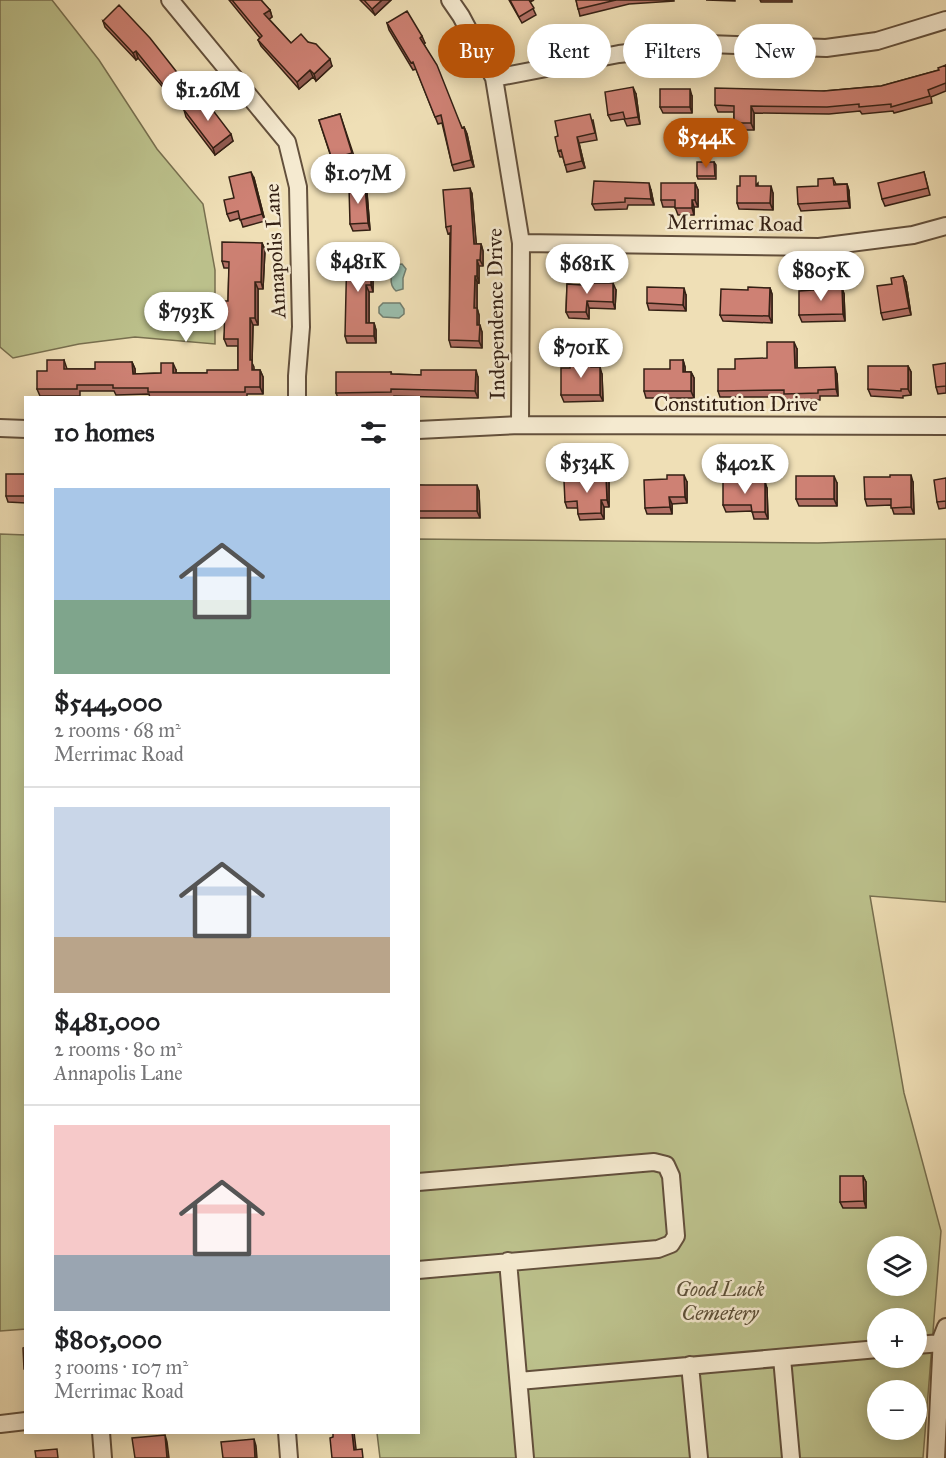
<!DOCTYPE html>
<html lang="en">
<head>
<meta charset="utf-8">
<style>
	:root { --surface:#fff; --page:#f2f2f2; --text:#202124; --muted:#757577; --line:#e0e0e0; --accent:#b45309 }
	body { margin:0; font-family:"IM FELL Great Primer",serif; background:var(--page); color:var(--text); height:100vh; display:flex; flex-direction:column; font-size:22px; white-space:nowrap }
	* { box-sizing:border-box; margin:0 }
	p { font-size:20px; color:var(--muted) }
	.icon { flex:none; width:33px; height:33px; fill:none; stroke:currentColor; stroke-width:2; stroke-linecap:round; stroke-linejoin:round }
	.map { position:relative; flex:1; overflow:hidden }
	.drawer { position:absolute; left:24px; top:396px; width:396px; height:1038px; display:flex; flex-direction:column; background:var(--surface); border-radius:0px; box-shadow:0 3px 15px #0003 }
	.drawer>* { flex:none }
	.guide { position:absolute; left:438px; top:24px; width:417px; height:54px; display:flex; gap:12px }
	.fabs { position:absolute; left:867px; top:1236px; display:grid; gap:12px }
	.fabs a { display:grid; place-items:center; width:60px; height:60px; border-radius:50%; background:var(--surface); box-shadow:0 3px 15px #0003; font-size:30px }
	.price { position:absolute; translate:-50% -51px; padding:0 14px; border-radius:21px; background:#fff; color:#222; font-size:20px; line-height:39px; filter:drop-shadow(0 2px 3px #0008) }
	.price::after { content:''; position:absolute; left:50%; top:36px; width:18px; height:14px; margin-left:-9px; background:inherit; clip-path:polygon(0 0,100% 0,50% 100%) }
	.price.active { background:var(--accent); color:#fff }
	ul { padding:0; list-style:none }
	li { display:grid; align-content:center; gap:12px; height:318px; padding:0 30px }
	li+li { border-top:2px solid var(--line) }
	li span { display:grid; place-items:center; height:186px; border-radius:0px; color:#555 }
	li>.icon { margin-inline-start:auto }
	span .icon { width:108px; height:108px; fill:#fffc; stroke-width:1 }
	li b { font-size:26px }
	h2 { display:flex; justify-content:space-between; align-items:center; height:72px; padding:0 30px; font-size:26px }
	.chip { padding:0 21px; border-radius:27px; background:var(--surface); box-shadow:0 3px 15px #0003; font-size:21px; line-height:54px }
	.chip.active { background:var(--accent); color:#fff }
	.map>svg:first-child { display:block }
</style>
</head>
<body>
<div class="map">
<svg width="946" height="1458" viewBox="0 0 946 1458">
	<rect width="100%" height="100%" fill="#efdfb6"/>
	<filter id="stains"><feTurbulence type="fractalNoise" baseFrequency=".00333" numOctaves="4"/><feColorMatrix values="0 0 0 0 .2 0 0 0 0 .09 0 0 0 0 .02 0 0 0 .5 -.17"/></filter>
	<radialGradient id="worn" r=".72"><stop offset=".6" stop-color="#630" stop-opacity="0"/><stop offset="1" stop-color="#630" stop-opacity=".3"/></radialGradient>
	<!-- green -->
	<path fill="#bcc18c" stroke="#787050" stroke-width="1.5" fill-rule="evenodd" d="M 0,0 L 52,0 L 99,60 L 157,149 L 203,204 L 215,270 L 215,344 L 135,337 L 79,344 L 13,358 L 0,347 Z
		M 0,534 L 26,535 L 26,1329 L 0,1331 Z
		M 419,539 L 818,543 L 946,539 L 946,902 L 870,896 L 904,1093 L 941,1231 L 923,1458 L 380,1458 L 377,1433 L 418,1432 ZM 878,1246 L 916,1246 L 916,1286 L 878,1286 ZM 878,1318 L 916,1318 L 916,1358 L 878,1358 ZM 878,1390 L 916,1390 L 916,1430 L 878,1430 Z"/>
	<!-- water -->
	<path fill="#9abdac" stroke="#717e6f" stroke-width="1.5" d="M 402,264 L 406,269 L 403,278 L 403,289 L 396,291 C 388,284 391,273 396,265 Z
		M 383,303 L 400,303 L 404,309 L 404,314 L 399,318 L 383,317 L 379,313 L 379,307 Z"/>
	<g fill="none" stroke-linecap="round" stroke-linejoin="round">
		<!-- minor casing -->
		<g stroke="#63503c" stroke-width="20">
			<path id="minor" d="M 170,0 L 287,142 L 298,187 L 301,327 L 297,376 L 297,398
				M 450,0 L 461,16 L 494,78 L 521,243 L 520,425
				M 494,78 L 619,54 L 708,44 L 826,48 L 877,41 L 946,20
				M 521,243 L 819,247 L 913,235 L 946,226
				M 0,428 L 26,429
				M 418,430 L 520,425 L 946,426
				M 418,1182 L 654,1162 L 666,1165 L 671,1176 L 676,1236 L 671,1244 L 658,1249 L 418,1270
				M 508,1261 L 525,1458
				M 916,1345 L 942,1343
				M 782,1358 L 791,1458
				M 690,1365 L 699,1458
				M 519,1381 L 878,1349
				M 0,1424 L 26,1421
				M 101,1432 L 103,1458
				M 287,1432 L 289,1458
				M 936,1458 L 942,1337 L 946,1327"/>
		</g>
		<!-- minor -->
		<use href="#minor" stroke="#f5ead0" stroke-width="16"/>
	</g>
	<!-- wall -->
	<path fill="#b16f64" stroke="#342014" stroke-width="1.5" d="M 229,0 L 261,0 L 270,10 L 272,17 L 269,19 L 291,43 L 308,42 L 332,66 L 316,81 L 313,77 L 299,89 L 261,46 L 258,40 L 260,38 Z
		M 360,0 L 391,0 L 375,15 Z
		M 509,0 L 534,0 L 530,2 L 536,15 L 522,23 Z
		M 576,0 L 674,0 L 674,1 L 629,4 L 580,16 Z
		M 706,0 L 735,0 L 735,1 Z
		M 760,0 L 792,0 L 792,2 L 761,2 Z
		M 103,21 L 183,80 L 186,86 L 172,98 L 138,58 L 136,60 L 105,27 Z
		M 387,23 L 425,43 L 424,44 L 462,128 L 464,127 L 467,134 L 474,167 L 454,171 L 452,165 L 442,123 L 438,124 L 416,69 L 413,70 L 389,30 Z
		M 946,65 L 946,91 L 931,97 L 932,103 L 894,113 L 893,111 L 862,114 L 860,111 L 829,114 L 754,113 L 754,130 L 736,130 L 734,123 L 734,112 L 718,112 L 715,105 L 824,91 L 881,86 L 939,70 Z
		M 636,94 L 640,124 L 627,126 L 624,119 L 611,121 L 608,115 Z
		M 692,96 L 692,113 L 663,113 L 660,107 Z
		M 184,110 L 233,141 L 215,155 L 186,117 Z
		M 340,114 L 355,159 L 334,166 L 319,120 Z
		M 593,120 L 597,140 L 579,143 L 585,168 L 567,172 L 563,157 L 560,157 L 558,151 L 558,136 Z
		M 714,162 L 716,165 L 716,179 L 698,179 L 697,176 Z
		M 924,172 L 930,195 L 885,206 L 882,199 Z
		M 254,178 L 265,221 L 243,227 L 240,218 L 230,221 L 227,214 L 234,198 Z
		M 833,178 L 836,184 L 847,184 L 849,191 L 850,208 L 801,211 L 798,204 L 818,186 Z
		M 695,183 L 698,190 L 698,207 L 694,207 L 694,215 L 678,215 L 675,207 L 663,207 L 661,200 Z
		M 758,183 L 758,186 L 773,193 L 773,210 L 739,209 L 737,203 Z
		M 365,186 L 367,193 L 370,230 L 353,231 L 350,224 Z
		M 651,190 L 654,205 L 628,205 L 627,209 L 595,210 L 592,204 Z
		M 472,194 L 476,244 L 481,244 L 483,251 L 483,266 L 479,266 L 479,283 L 477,282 L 477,308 L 479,315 L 479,325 L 482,332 L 482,348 L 451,347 L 449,340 L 450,233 L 448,234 L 446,227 Z
		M 262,243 L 265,250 L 263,289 L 258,289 L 258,325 L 253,325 L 252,363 L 254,370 L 260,370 L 263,377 L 263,394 L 247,394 L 247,398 L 150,398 L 149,394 L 116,395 L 114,391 L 80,391 L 80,396 L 40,396 L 37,389 L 47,371 L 64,360 L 67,369 L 95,369 L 132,362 L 135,369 L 135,374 L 161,373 L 176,370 L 176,373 L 207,373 L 238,370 L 238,346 L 227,346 L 224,339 L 228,301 L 229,268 L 224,268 L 222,261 Z
		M 367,255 L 367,257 L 371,257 L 373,264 L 373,292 L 369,292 L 369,323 L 374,323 L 376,330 L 376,343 L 347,343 L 345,336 Z
		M 903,276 L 906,282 L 911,315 L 883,320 L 881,313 L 892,284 Z
		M 567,284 L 616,290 L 615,309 L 589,308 L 589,319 L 569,318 L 566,312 Z
		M 770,288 L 772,294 L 772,323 L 723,321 L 720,315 L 748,290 Z
		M 842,288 L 844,294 L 845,321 L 802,322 L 799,315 Z
		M 686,295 L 686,311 L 649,310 L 647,303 Z
		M 797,349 L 797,368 L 837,374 L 838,396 L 820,396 L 820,400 L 786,400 L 785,397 L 720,397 L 718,391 L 735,369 Z
		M 591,360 L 593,367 L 602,374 L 603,401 L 564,402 L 561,395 L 570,368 Z
		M 683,360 L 685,367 L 685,372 L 691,372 L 694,378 L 694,398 L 646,398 L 644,391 L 670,369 Z
		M 946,363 L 946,393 L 938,394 L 936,387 Z
		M 908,366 L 911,372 L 911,395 L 903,396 L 903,398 L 871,396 L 868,389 Z
		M 391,372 L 392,374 L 478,377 L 478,398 L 394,396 L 394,398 L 338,398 L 336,393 Z
		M 26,474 L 26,503 L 8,502 L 6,496 Z
		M 946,478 L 946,508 L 939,509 L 937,502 Z
		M 609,482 L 609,507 L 604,507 L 604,519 L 580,520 L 578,514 L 578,508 L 567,508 L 565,502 Z
		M 687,482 L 687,503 L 672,504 L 672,514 L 647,514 L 645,508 Z
		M 913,482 L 914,514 L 894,514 L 891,505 L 867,506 L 865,499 Z
		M 837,483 L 837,506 L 799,506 L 796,499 Z
		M 418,485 L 479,491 L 480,518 L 418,518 Z
		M 767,488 L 768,519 L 754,519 L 752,511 L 726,512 L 723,505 Z
		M 863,1176 L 866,1182 L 866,1208 L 843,1208 L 840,1202 Z"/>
	<!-- shaded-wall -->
	<path fill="#905a51" stroke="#342014" stroke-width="1.5" d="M 382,0 L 391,0 L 375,15 L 372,9 Z
		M 270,10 L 272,17 L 267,21 L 264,14 Z
		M 422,36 L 425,43 L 422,45 L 420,38 Z
		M 136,51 L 138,58 L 136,60 L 133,53 Z
		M 330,59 L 332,66 L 316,81 L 314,74 Z
		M 310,70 L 313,77 L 299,89 L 297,82 Z
		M 183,80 L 186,86 L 172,98 L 169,92 Z
		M 633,87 L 636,94 L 640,124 L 638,117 Z
		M 690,89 L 692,96 L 692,113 L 690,107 Z
		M 751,106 L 754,113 L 754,130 L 751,123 Z
		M 464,127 L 467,134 L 474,167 L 471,160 Z
		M 231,134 L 233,141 L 215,155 L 213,148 Z
		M 577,137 L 579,143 L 585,168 L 582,161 Z
		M 251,172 L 254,178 L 265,221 L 262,214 Z
		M 649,183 L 651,190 L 654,205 L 651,199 Z
		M 695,183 L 698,190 L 698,207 L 695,200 Z
		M 847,184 L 849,191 L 850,208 L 848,201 Z
		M 365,186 L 367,193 L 370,230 L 368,223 Z
		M 771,186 L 773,193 L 773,210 L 770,203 Z
		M 470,188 L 472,194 L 477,251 L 474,244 Z
		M 692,200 L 694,207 L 694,215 L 692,208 Z
		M 262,243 L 265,250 L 263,289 L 261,282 Z
		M 481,244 L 483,251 L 483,266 L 480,260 Z
		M 371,257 L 373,264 L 373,292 L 371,285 Z
		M 477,260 L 479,266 L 479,283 L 477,276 Z
		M 475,276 L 477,282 L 477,308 L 479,315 L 479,331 L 477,325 L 474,308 Z
		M 903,276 L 906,282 L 911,315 L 909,308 Z
		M 255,282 L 258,289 L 258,325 L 255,318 Z
		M 613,283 L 616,290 L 615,309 L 613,302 Z
		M 366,285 L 369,292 L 369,330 L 366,323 Z
		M 684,288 L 686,295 L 686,311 L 683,305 Z
		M 770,288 L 772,294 L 772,323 L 769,316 Z
		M 842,288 L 844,294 L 845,321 L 843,314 Z
		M 587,301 L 589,308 L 589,319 L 586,312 Z
		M 250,318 L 253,325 L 252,363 L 254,367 L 254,377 L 252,370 L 250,360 Z
		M 374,323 L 376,330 L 376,343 L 374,336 Z
		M 480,325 L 482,332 L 482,348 L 479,341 Z
		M 794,342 L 797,349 L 797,375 L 795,368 Z
		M 683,360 L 685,367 L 685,378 L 683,372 Z
		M 132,362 L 135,369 L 135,380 L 133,374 Z
		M 173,363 L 176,370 L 176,380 L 173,373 Z
		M 908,366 L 911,372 L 911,395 L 908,389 Z
		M 600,367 L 602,374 L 603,401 L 600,395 Z
		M 835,367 L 837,374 L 838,396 L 836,389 Z
		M 260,370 L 263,377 L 263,394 L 260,387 Z
		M 476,370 L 478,377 L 478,398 L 475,391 Z
		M 691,372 L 694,378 L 694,398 L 691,391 Z
		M 684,475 L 687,482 L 687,503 L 685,497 Z
		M 911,475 L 913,482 L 914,514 L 911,507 Z
		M 606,476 L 609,482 L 609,507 L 607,500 Z
		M 834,476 L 837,483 L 837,506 L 834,499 Z
		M 765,481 L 767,488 L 768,519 L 765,512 Z
		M 477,485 L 479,491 L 480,518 L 477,511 Z
		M 669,497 L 672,504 L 672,514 L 670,507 Z
		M 601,500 L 604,507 L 604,519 L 601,513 Z
		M 863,1176 L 866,1182 L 866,1208 L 864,1201 Z
		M 352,1432 L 354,1432 L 357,1457 L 354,1450 Z
		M 165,1435 L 167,1442 L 169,1458 L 167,1458 Z
		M 254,1439 L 256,1446 L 257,1458 L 255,1458 Z"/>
	<!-- building -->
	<path fill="#ce8174" stroke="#342014" stroke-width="1.5" d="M 232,0 L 261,0 L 270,10 L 264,14 L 291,43 L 301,34 L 308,42 L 316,44 L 330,59 L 314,74 L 310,70 L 297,82 L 258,40 L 262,36 Z
		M 364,0 L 382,0 L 372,9 Z
		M 510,0 L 529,0 L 534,8 L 519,17 Z
		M 576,0 L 616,0 L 578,9 Z
		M 119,5 L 150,38 L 183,80 L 169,92 L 136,51 L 133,53 L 103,21 Z
		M 407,11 L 422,36 L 420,38 L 437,65 L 462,128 L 464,127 L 471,160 L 452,165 L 441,115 L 435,117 L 413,62 L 411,63 L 387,23 Z
		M 946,65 L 946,83 L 928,90 L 930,96 L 891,107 L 891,104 L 859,107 L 859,104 L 827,107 L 751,106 L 751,123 L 734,123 L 734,106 L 715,105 L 715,88 L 824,91 L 881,86 L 939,70 L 938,68 Z
		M 633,87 L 638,117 L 625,119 L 623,112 L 608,115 L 605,92 Z
		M 660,89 L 690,89 L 690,107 L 660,107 Z
		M 202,96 L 231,134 L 213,148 L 184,110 Z
		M 340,114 L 352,153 L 332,159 L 319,120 Z
		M 590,114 L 595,133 L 577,137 L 582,161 L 565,165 L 561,150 L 558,151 L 555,137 L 558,136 L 555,121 Z
		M 697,162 L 714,162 L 715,176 L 697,176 Z
		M 251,172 L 262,214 L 240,220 L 238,211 L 227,214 L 224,200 L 234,198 L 229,177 Z
		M 924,172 L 928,188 L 882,199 L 878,183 Z
		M 740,176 L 756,176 L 756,186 L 771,186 L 770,203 L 737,203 L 737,186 L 740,186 Z
		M 833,178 L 834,185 L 847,184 L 848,201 L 798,204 L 797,187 L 818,186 L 818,179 Z
		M 594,181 L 649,183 L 651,199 L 625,198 L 625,202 L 592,204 Z
		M 661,183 L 695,183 L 695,200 L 692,200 L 692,208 L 675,208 L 675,200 L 661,200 Z
		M 365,186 L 368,223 L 350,224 L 349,187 Z
		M 470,188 L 474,244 L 481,244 L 480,260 L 477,260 L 477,276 L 475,276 L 474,308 L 477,308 L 477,325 L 480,325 L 479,341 L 449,340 L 451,226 L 446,227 L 443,190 Z
		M 222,242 L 262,243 L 261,282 L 255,282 L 255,318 L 250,318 L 250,360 L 252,360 L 252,370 L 260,370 L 260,387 L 245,387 L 245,392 L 148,392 L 148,388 L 113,388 L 113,385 L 77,385 L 77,389 L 37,389 L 37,371 L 47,371 L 47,360 L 64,360 L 64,369 L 95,369 L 95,362 L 132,362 L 133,374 L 161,373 L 161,363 L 173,363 L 173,373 L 207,373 L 207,370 L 238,370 L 238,339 L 224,339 L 225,301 L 228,301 L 229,262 L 222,261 Z
		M 347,248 L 365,248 L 365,257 L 371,257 L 371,285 L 366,285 L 366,323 L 374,323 L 374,336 L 345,336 Z
		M 903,276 L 909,308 L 881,313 L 877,286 L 892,284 L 891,278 Z
		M 582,283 L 613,283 L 613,302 L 587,301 L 586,312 L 566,312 L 567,284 L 582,285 Z
		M 647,287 L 684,288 L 683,305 L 647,303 Z
		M 748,287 L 770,288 L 769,316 L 720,315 L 721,289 L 748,290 Z
		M 842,288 L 843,314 L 799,315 L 799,291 Z
		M 767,342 L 794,342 L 795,368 L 835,367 L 836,389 L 818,390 L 818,393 L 784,394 L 784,390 L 718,391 L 718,369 L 735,369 L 735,359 L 767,358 Z
		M 570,360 L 591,360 L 591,367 L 600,367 L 600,395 L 561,395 L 561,368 L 570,368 Z
		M 670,360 L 683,360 L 683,372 L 691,372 L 691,391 L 644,391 L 644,369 L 670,369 Z
		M 946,363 L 946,386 L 936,387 L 933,365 Z
		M 868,366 L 908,366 L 908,389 L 901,389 L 901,391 L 868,389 Z
		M 421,370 L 476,370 L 475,391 L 391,389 L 391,392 L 336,393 L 336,372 L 391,372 L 391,374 L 421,375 Z
		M 6,474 L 26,474 L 26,496 L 6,496 Z
		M 667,475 L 684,475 L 685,497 L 669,497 L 670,507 L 645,508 L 644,480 L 667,479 Z
		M 890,475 L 911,475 L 911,507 L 891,508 L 891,499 L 865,499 L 864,477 L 890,477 Z
		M 606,476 L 607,500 L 601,500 L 601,513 L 578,514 L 577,501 L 565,502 L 564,481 L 582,480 L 582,477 Z
		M 796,476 L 834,476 L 834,499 L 796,499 Z
		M 946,478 L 946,501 L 937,502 L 934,480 Z
		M 765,481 L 765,512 L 752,512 L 751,505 L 723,505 L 723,482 Z
		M 418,485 L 477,485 L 477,511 L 418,511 Z
		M 840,1176 L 863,1176 L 864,1201 L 840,1202 Z
		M 26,1347 L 26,1369 L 24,1369 L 23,1348 Z
		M 333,1432 L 352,1432 L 354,1450 L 362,1449 L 363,1458 L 332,1458 L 330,1438 L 333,1437 Z
		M 165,1435 L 167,1458 L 135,1458 L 132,1438 Z
		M 254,1439 L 255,1458 L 223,1458 L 221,1442 Z
		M 57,1449 L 58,1458 L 36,1458 L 35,1451 Z"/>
	<g text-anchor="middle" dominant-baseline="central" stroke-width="5" stroke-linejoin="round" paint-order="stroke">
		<!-- street labels -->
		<g font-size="21" fill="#342014" stroke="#f5ead0">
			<text transform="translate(735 223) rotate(1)">Merrimac Road</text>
			<text transform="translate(275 251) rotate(-93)">Annapolis Lane</text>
			<text transform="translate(496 314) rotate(-91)">Independence Drive</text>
			<text x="736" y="404">Constitution Drive</text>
		</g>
		<!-- park labels -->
		<g font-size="21" font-style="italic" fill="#5d5038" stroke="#f5ead0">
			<text x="720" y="1289">Good Luck<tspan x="720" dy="24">Cemetery</tspan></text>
		</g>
	</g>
	<rect width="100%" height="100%" filter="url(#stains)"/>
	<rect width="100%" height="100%" fill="url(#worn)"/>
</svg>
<div class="fabs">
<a><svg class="icon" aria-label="layers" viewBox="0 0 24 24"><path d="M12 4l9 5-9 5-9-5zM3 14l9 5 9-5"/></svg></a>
<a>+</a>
<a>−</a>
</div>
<b class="price" style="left:208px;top:122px">$1.26M</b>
<b class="price active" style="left:706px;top:169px">$544K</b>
<b class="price" style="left:358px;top:205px">$1.07M</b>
<b class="price" style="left:358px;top:293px">$481K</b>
<b class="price" style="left:587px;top:295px">$681K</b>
<b class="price" style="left:821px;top:302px">$805K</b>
<b class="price" style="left:186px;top:343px">$793K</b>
<b class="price" style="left:581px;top:379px">$701K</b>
<b class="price" style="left:587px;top:494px">$534K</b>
<b class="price" style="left:745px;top:495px">$402K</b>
<div class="guide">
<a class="chip active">Buy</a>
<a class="chip">Rent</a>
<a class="chip">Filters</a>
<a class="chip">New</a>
</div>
<section class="drawer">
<h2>10 homes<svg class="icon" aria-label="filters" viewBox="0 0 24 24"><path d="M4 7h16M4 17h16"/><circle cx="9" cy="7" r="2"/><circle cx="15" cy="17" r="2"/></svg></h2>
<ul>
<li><span style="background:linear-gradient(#a9c7e8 60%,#7fa58c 0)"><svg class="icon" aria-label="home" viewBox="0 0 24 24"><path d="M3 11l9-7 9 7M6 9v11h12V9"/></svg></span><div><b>$544,000</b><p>2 rooms · 68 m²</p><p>Merrimac Road</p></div></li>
<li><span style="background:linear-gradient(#c9d6e8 70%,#b9a48a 0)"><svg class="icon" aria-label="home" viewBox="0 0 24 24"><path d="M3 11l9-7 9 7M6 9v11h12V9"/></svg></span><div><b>$481,000</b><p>2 rooms · 80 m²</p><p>Annapolis Lane</p></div></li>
<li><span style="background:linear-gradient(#f6c9c9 70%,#9aa5b1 0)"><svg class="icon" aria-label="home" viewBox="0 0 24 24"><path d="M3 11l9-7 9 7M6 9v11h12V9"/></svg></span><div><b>$805,000</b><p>3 rooms · 107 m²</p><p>Merrimac Road</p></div></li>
</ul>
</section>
</div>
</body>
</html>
